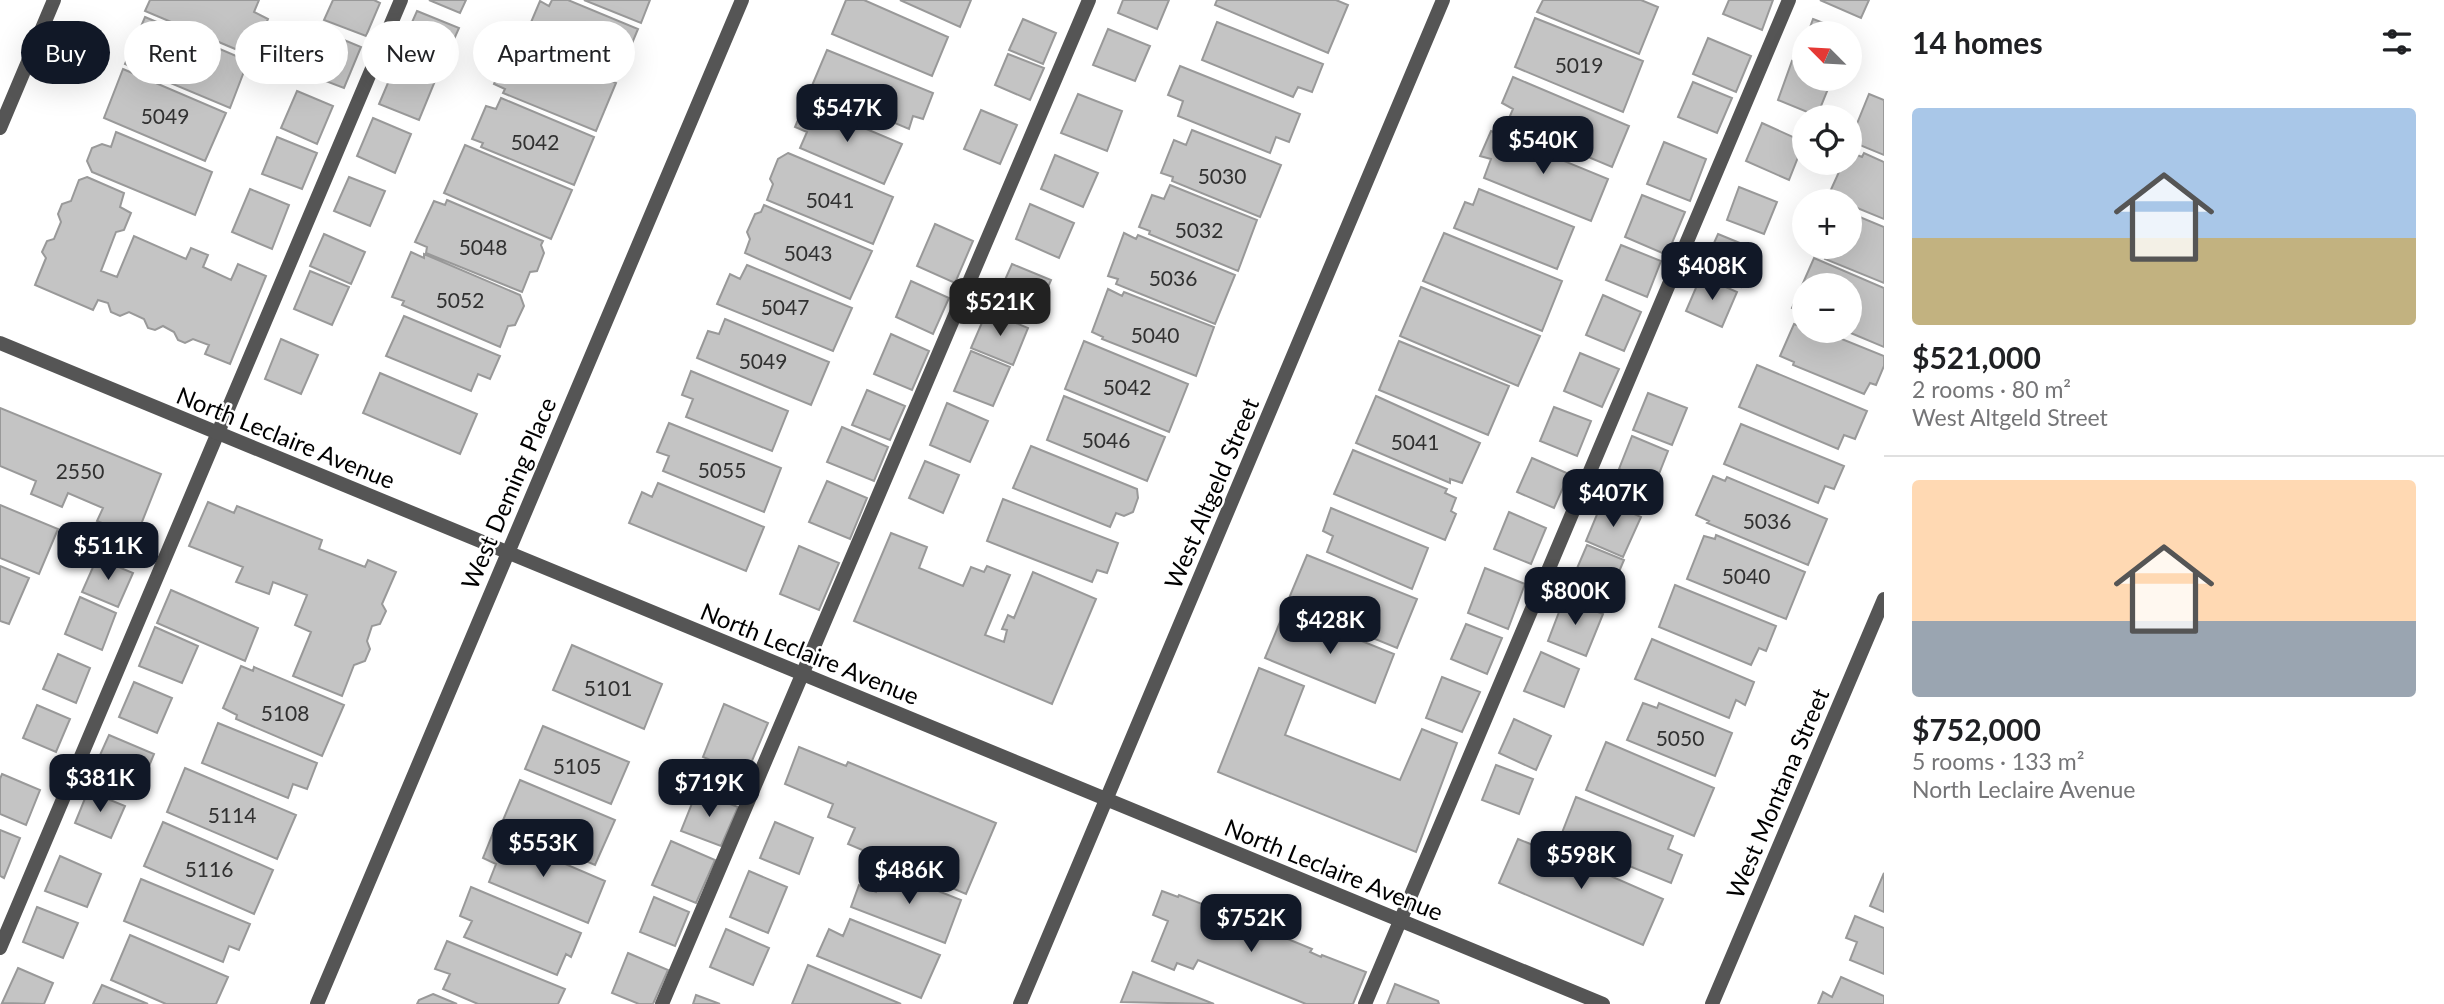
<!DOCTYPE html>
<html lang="en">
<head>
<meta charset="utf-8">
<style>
	:root { --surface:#fff; --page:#f6f6f6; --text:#202124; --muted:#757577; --line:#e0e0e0; --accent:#111827 }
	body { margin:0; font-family:Lato,sans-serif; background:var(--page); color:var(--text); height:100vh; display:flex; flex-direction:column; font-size:26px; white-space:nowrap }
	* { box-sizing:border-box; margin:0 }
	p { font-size:23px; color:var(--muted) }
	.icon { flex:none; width:38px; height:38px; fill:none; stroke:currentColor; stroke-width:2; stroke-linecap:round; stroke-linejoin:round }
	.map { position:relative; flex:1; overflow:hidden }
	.sheet { display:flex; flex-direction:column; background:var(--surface); width:560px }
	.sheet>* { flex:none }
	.guide { position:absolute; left:21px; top:21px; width:665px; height:63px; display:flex; gap:14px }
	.needle { width:46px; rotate:294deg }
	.fabs { position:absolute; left:1792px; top:21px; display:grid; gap:14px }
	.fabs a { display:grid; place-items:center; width:70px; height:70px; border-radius:50%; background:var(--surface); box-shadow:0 7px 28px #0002; font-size:35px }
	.price { position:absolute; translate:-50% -60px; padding:0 16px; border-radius:14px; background:var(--accent); color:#fff; font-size:23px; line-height:46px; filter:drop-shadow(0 2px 4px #0008) }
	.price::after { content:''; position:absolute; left:50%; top:42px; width:21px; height:16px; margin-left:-10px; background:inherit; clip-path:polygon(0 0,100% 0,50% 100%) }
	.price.selected { background:#222; color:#fff }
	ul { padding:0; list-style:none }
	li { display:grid; align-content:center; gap:14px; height:371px; padding:0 28px }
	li+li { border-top:2px solid var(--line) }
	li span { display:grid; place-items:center; height:217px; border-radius:7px; color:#555 }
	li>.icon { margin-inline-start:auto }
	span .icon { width:126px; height:126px; fill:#fffc; stroke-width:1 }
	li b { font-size:30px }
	h2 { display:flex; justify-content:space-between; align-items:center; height:84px; padding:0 28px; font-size:30px }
	.chip { padding:0 24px; border-radius:32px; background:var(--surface); box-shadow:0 7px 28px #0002; font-size:24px; line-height:63px }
	.chip.selected { background:var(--accent); color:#fff }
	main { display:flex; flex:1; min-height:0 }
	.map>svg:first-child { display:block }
</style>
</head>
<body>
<main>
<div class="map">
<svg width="1884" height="1004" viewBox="0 0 1884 1004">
	<rect width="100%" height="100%" fill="#fff"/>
	<!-- building -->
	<path fill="#c4c4c4" stroke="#999" stroke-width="2" d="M 150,0 L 259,0 L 254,12 L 268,19 L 255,50 L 241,45 L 240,51 L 145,11 Z
		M 333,0 L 374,0 L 380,3 L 366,36 L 324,20 Z
		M 429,0 L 466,0 L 460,13 Z
		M 552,0 L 568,0 L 638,29 L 618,77 L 536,42 L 540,32 L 529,27 L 540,1 L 549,6 Z
		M 584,0 L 650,0 L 641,23 Z
		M 846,0 L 864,0 L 948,37 L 932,76 L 832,34 Z
		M 900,0 L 971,0 L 960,27 Z
		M 1123,0 L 1169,0 L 1157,29 L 1118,13 Z
		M 1217,0 L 1336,0 L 1348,5 L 1328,53 L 1215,5 Z
		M 1543,0 L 1641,0 L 1658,7 L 1639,54 L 1537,12 Z
		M 1729,0 L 1773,0 L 1762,30 L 1723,14 Z
		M 1820,0 L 1869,0 L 1861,18 Z
		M 417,11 L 459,28 L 443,64 L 401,47 Z
		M 145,17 L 248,61 L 230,108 L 125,64 Z
		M 1535,18 L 1643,61 L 1623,112 L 1515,67 Z
		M 1023,19 L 1056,33 L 1043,64 L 1009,50 Z
		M 1813,19 L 1849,33 L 1808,33 Z
		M 1217,22 L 1323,64 L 1312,92 L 1298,87 L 1293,97 L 1202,60 Z
		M 1108,29 L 1150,46 L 1135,81 L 1093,65 Z
		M 320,30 L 361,47 L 344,88 L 302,72 Z
		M 1708,38 L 1751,56 L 1736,92 L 1693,74 Z
		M 523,45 L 616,83 L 596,131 L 503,93 L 505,89 L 494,84 L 507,53 L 518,58 Z
		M 827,50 L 933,93 L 923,119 L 913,116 L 909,129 L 811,88 Z
		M 1008,54 L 1044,68 L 1030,100 L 995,85 Z
		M 1792,61 L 1804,67 L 1804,79 L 1832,79 L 1817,116 L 1778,100 Z
		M 396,64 L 435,81 L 419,120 L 379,104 Z
		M 1180,66 L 1300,114 L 1289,142 L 1276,137 L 1270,153 L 1178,116 L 1183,101 L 1168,95 Z
		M 123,69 L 226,113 L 205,161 L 104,118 Z
		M 1513,77 L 1629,126 L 1612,167 L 1507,123 L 1513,109 L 1502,103 Z
		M 1693,82 L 1732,98 L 1717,133 L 1678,117 Z
		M 297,91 L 333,106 L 317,144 L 281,128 Z
		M 1078,94 L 1122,111 L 1107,151 L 1061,133 Z
		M 1869,94 L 1884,100 L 1884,155 L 1850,141 Z
		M 501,98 L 594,137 L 574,185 L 481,147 L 483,143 L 472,139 L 486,106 L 496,109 Z
		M 805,103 L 902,144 L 884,184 L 800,148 L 807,132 L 795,127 Z
		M 981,110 L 1017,125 L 1000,164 L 964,149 Z
		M 373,118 L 411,134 L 395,173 L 357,156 Z
		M 1762,123 L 1804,142 L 1789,180 L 1746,161 Z
		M 1192,130 L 1281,165 L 1260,217 L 1172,181 L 1173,177 L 1161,173 L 1174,140 L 1186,145 Z
		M 1491,131 L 1608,179 L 1591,221 L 1484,178 L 1491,159 L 1480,156 Z
		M 116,132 L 212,172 L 195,215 L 92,172 L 87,161 L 92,148 L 102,144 L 111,147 Z
		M 277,137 L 317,153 L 302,189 L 262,174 Z
		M 1664,142 L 1706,159 L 1690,201 L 1647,184 Z
		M 465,145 L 572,190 L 551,239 L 444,193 Z
		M 788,153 L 893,197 L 873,244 L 767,200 L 773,184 L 770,179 L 778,159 Z
		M 1852,153 L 1862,157 L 1864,153 L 1884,162 L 1884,219 L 1850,205 L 1850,201 L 1843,201 L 1844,199 L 1829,194 L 1843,163 L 1847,165 L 1850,163 Z
		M 1055,155 L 1098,173 L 1083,207 L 1041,189 Z
		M 87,177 L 124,193 L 120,207 L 131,213 L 124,230 L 116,232 L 101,271 L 117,277 L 134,236 L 186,259 L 191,248 L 208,255 L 203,267 L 231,280 L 238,264 L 266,276 L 230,364 L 205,354 L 209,345 L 193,339 L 185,343 L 178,340 L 174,332 L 163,326 L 155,330 L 148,328 L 144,319 L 129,312 L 120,316 L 111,312 L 108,303 L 98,300 L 93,310 L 35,285 L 46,258 L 42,252 L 47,241 L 54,239 L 61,222 L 58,214 L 62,204 L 71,201 L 79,180 Z
		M 349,177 L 385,191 L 370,226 L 334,211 Z
		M 1170,185 L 1257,220 L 1238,271 L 1149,234 L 1150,231 L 1139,227 L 1152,195 L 1164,199 Z
		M 1739,187 L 1777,202 L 1764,234 L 1727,220 Z
		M 250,189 L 289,205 L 272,249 L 232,232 Z
		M 1479,189 L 1574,227 L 1557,269 L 1454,228 L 1465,202 L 1473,205 Z
		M 1642,195 L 1685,212 L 1667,255 L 1625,237 Z
		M 447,200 L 543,241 L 541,245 L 544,253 L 537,271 L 530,272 L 522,292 L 426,253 L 427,247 L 415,242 L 434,201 L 445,205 Z
		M 1030,204 L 1074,223 L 1059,258 L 1016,239 Z
		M 764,205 L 872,251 L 850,299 L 745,253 L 750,239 L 747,232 L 755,214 L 761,212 Z
		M 1850,213 L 1884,227 L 1884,283 L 1825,259 L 1826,256 L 1818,252 L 1820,247 L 1850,247 Z
		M 935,224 L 973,241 L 955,283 L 917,266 Z
		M 1124,233 L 1136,239 L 1138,235 L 1235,275 L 1215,324 L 1116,284 L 1118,279 L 1108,276 Z
		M 1444,233 L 1562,281 L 1542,331 L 1423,281 Z
		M 324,234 L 365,252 L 351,284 L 310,266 Z
		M 1718,234 L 1757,250 L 1741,287 L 1702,270 Z
		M 1621,245 L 1661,261 L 1647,297 L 1606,280 Z
		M 411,252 L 424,258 L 424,254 L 520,295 L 524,306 L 515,325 L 508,326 L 500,347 L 402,305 L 404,301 L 392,297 Z
		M 1814,258 L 1884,288 L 1884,347 L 1846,331 L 1850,331 L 1850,285 L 1804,285 L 1804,313 L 1792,308 Z
		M 1012,264 L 1051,280 L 1036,315 L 997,298 Z
		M 747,265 L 852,308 L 833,351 L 717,304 L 730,274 L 740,279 Z
		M 310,271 L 349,287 L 332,325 L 294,309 Z
		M 1701,276 L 1737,292 L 1722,327 L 1686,311 Z
		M 911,281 L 949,298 L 933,334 L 896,317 Z
		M 1421,287 L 1540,336 L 1518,386 L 1400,336 Z
		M 1108,289 L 1122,296 L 1124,292 L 1214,327 L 1196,376 L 1102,339 L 1103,337 L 1092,332 Z
		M 1603,295 L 1641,312 L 1624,351 L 1586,335 Z
		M 987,311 L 1028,328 L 1013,365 L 971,348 Z
		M 404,316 L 500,356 L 490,379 L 478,374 L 471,391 L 386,356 Z
		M 725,319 L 829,362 L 811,405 L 697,358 L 708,331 L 719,334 Z
		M 1794,324 L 1804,328 L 1804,331 L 1822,331 L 1884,356 L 1884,366 L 1876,385 L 1870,383 L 1864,394 L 1793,365 L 1794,362 L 1780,356 Z
		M 891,334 L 929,351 L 912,390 L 874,374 Z
		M 281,339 L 318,355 L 301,394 L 265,379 Z
		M 1084,341 L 1188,384 L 1169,432 L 1065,389 Z
		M 1399,341 L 1509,386 L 1488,435 L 1379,390 Z
		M 971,351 L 1010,367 L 993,406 L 954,391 Z
		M 1580,353 L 1619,369 L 1602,407 L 1564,391 Z
		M 1757,365 L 1867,411 L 1855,439 L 1844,435 L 1838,449 L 1739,407 Z
		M 691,371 L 788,411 L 772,451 L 686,417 L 693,399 L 682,395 Z
		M 380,373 L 477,414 L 460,454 L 363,413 Z
		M 867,390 L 905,406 L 890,440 L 852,425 Z
		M 1648,393 L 1687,408 L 1672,445 L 1633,430 Z
		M 1064,396 L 1165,437 L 1147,481 L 1047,440 Z
		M 1376,396 L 1480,443 L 1462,483 L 1450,479 L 1450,483 L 1356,443 Z
		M 947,403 L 988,421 L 970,462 L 930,445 Z
		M 1554,407 L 1591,421 L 1577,456 L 1540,441 Z
		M 0,408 L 161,474 L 136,537 L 97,521 L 103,508 L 68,493 L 62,507 L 31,494 L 36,481 L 0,466 Z
		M 669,423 L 781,468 L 764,512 L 663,471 L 669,456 L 657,452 Z
		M 1741,424 L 1844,466 L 1834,489 L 1825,486 L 1818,503 L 1724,464 Z
		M 842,427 L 888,447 L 874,481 L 827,462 Z
		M 1632,436 L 1668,451 L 1655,484 L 1619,469 Z
		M 1031,446 L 1137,489 L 1138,498 L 1133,512 L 1124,516 L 1116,513 L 1110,527 L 1013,488 Z
		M 1353,450 L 1447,489 L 1445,493 L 1456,498 L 1451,511 L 1456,514 L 1445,540 L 1334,494 Z
		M 1532,458 L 1569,474 L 1554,508 L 1517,492 Z
		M 925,461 L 959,475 L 943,513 L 909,498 Z
		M 1713,476 L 1725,481 L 1727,477 L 1827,519 L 1808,565 L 1707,523 L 1709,521 L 1696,515 Z
		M 827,481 L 867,498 L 850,539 L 809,522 Z
		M 658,483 L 764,527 L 746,571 L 629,523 L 642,492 L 652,497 Z
		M 1003,499 L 1118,543 L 1107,573 L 1097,570 L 1092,582 L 987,541 Z
		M 1603,500 L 1641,517 L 1623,557 L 1586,541 Z
		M 208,502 L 234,513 L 237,506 L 322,540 L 319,549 L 365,567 L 368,560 L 396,572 L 382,604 L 386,611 L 380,624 L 372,626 L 367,641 L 370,649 L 365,661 L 354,665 L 342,696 L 293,676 L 311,632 L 295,625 L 307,595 L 273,582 L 269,594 L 236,582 L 243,567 L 189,546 Z
		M 0,505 L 58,529 L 39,574 L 0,558 Z
		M 1331,508 L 1428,548 L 1412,589 L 1327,552 L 1333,536 L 1323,531 Z
		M 1509,512 L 1546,528 L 1531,564 L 1494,549 Z
		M 891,533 L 927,547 L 919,568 L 963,586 L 971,567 L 984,572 L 987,566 L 1010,575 L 985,635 L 1004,642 L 1007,630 L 1002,629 L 1008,615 L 1014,618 L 1033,572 L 1096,599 L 1052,704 L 854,621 Z
		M 1716,535 L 1805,572 L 1786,619 L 1687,579 L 1704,536 L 1715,539 Z
		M 1587,545 L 1624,560 L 1609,595 L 1572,580 Z
		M 799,546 L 839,563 L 819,610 L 780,594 Z
		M 1307,555 L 1417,599 L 1397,648 L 1287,603 Z
		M 97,558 L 133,573 L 118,607 L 82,592 Z
		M 0,566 L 29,578 L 9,624 L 0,621 Z
		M 1485,568 L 1525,584 L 1508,629 L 1468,613 Z
		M 1675,585 L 1776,626 L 1766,651 L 1759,648 L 1751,665 L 1659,627 Z
		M 171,590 L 258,628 L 245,661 L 157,623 Z
		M 80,597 L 116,613 L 102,650 L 65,634 Z
		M 1564,599 L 1603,614 L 1586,656 L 1548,641 Z
		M 1285,610 L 1394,654 L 1375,703 L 1265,658 Z
		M 1466,624 L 1502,638 L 1487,674 L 1451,659 Z
		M 155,627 L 198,646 L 182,683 L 139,666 Z
		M 1652,639 L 1754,682 L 1745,705 L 1736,700 L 1729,718 L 1635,679 Z
		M 572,645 L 662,684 L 644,729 L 553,690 Z
		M 1541,652 L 1579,669 L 1564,707 L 1524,691 Z
		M 58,654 L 90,668 L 76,703 L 43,689 Z
		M 241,666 L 253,671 L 254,667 L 344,705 L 322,756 L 236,719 L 237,715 L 223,708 Z
		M 1259,668 L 1304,686 L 1285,735 L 1400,780 L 1422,729 L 1457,743 L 1416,852 L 1218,772 Z
		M 1442,677 L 1480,692 L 1462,732 L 1426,718 Z
		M 134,682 L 172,698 L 157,733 L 119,717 Z
		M 1643,703 L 1657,708 L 1659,703 L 1732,733 L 1715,776 L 1627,740 Z
		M 724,704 L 768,723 L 746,775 L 703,757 Z
		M 37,705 L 70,719 L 56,752 L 23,738 Z
		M 1514,719 L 1551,736 L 1536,770 L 1499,753 Z
		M 218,723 L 317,763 L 307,789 L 293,784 L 288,798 L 202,763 Z
		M 543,726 L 629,762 L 611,804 L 525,769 Z
		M 109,735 L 154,754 L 138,793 L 92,773 Z
		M 1606,742 L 1714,788 L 1694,836 L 1586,790 Z
		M 799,747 L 846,766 L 848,762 L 996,823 L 966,894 L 848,844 L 855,828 L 828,817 L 833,804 L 785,784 Z
		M 1496,765 L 1533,779 L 1519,814 L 1482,800 Z
		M 185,768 L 296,815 L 277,859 L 167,812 Z
		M 2,774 L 40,790 L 26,825 L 0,814 L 0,779 Z
		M 520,780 L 615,820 L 595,865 L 501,825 Z
		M 88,791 L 125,806 L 111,838 L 75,823 Z
		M 697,791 L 738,807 L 721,846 L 681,831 Z
		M 1576,797 L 1673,836 L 1668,849 L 1682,855 L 1671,883 L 1560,838 Z
		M 163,822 L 273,870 L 254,914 L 144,866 Z
		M 775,822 L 813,838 L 799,874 L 760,858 Z
		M 0,830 L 20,838 L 4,878 L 0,876 Z
		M 493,833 L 605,881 L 588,923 L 489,882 L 496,864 L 483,858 Z
		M 1518,839 L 1565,858 L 1568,852 L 1585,858 L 1583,864 L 1663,899 L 1643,945 L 1499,883 Z
		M 671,841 L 715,860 L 696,903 L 652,885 Z
		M 60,856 L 101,874 L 87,907 L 45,891 Z
		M 883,869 L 961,900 L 945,943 L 851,907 L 859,885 L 876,892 Z
		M 749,871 L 787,887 L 768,933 L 730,917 Z
		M 1884,873 L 1884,912 L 1870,906 Z
		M 141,879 L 250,924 L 239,950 L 229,946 L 223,962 L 124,921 Z
		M 471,887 L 581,933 L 571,957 L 566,954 L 557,975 L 464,937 L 472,921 L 460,916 Z
		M 1162,891 L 1178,897 L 1179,895 L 1215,909 L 1214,913 L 1226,918 L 1227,914 L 1312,949 L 1310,952 L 1321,957 L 1322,955 L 1366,972 L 1353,1004 L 1306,1004 L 1198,960 L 1193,969 L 1177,963 L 1174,970 L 1152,961 L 1168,921 L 1153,915 Z
		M 654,897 L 689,912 L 675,946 L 640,932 Z
		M 37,907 L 78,923 L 63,958 L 23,942 Z
		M 1855,916 L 1884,928 L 1884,974 L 1850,960 L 1857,942 L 1846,938 Z
		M 850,919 L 940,955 L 921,998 L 817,956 L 829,929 L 843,936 Z
		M 726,929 L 769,948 L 753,985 L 710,967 Z
		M 130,935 L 228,977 L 216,1004 L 166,1004 L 111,980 Z
		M 447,941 L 565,989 L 558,1004 L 478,1004 L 443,989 L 450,974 L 435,969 Z
		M 628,953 L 668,970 L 653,1004 L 639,1004 L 612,993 Z
		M 808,965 L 901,1004 L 792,1004 Z
		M 18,968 L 53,983 L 44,1004 L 2,1003 Z
		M 1133,972 L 1214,1004 L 1121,1002 Z
		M 1841,977 L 1884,996 L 1884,1004 L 1818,1004 L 1823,992 L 1832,997 Z
		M 1395,984 L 1438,1001 L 1439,1004 L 1387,1004 Z
		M 102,985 L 148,1004 L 93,1004 Z
		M 433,994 L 457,1004 L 417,1004 L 419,1000 Z
		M 696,995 L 720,1004 L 693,1004 Z"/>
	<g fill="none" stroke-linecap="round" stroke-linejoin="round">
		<!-- lane -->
		<path stroke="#555" stroke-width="14" d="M 0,948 L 401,0
			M 662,1004 L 1089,0
			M 1365,1004 L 1789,0"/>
		<!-- street -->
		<path stroke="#555" stroke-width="14" d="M 0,128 L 54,0
			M 0,343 L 1603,1004
			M 317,1004 L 742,0
			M 1020,1004 L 1443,0
			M 1712,1004 L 1884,599"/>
	</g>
	<g text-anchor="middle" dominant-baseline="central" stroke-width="5" stroke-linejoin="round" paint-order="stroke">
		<!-- number labels -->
		<g font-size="21" fill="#313131">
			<text x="1579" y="64">5019</text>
			<text x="165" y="115">5049</text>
			<text x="535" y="141">5042</text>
			<text x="1222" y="175">5030</text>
			<text x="830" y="199">5041</text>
			<text x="1199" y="229">5032</text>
			<text x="483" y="246">5048</text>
			<text x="808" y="252">5043</text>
			<text x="1173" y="277">5036</text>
			<text x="460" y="299">5052</text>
			<text x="785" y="306">5047</text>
			<text x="1155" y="334">5040</text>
			<text x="763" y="360">5049</text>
			<text x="1127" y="386">5042</text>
			<text x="1106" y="439">5046</text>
			<text x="1415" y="441">5041</text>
			<text x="722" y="469">5055</text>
			<text x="80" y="470">2550</text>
			<text x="1767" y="520">5036</text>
			<text x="1746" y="575">5040</text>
			<text x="608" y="687">5101</text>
			<text x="285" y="712">5108</text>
			<text x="1680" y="737">5050</text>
			<text x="577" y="765">5105</text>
			<text x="232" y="814">5114</text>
			<text x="209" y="868">5116</text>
		</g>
		<!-- street labels -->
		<g font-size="24" fill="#000" stroke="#fff">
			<text transform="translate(286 437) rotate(22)">North Leclaire Avenue</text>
			<text transform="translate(508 493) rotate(-67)">West Deming Place</text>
			<text transform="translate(1211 493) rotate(-67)">West Altgeld Street</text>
			<text transform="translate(810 653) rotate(22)">North Leclaire Avenue</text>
			<text transform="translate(1777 793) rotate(-67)">West Montana Street</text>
			<text transform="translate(1334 869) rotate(22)">North Leclaire Avenue</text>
		</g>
	</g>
</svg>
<div class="fabs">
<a><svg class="needle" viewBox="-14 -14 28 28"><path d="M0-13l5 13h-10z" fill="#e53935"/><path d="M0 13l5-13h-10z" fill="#757577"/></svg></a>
<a><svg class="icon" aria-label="locate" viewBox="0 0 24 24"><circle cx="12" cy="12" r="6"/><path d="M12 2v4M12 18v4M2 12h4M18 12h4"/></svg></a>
<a>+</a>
<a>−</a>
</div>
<b class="price" style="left:847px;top:144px">$547K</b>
<b class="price" style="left:1543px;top:176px">$540K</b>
<b class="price" style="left:1712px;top:302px">$408K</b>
<b class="price selected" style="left:1000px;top:338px">$521K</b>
<b class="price" style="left:1613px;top:529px">$407K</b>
<b class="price" style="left:108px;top:582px">$511K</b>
<b class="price" style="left:1575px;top:627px">$800K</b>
<b class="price" style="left:1330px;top:656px">$428K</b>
<b class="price" style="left:100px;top:814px">$381K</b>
<b class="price" style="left:709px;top:819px">$719K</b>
<b class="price" style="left:543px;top:879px">$553K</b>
<b class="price" style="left:1581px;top:891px">$598K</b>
<b class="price" style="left:909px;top:906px">$486K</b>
<b class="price" style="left:1251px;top:954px">$752K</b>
<div class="guide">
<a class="chip selected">Buy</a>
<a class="chip">Rent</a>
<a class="chip">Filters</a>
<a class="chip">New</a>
<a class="chip">Apartment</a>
</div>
</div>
<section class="sheet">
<h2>14 homes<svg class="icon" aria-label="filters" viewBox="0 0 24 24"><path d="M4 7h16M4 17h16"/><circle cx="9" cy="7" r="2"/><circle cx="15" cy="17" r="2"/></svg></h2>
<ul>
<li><span style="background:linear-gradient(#a9c7e8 60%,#c2b280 0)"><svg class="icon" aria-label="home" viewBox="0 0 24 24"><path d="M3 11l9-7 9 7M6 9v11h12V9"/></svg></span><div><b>$521,000</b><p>2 rooms · 80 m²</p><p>West Altgeld Street</p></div></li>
<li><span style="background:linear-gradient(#ffd9b3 65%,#9aa5b1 0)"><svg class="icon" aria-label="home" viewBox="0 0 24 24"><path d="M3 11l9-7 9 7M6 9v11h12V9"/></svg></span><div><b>$752,000</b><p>5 rooms · 133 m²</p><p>North Leclaire Avenue</p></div></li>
</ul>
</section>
</main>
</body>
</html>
